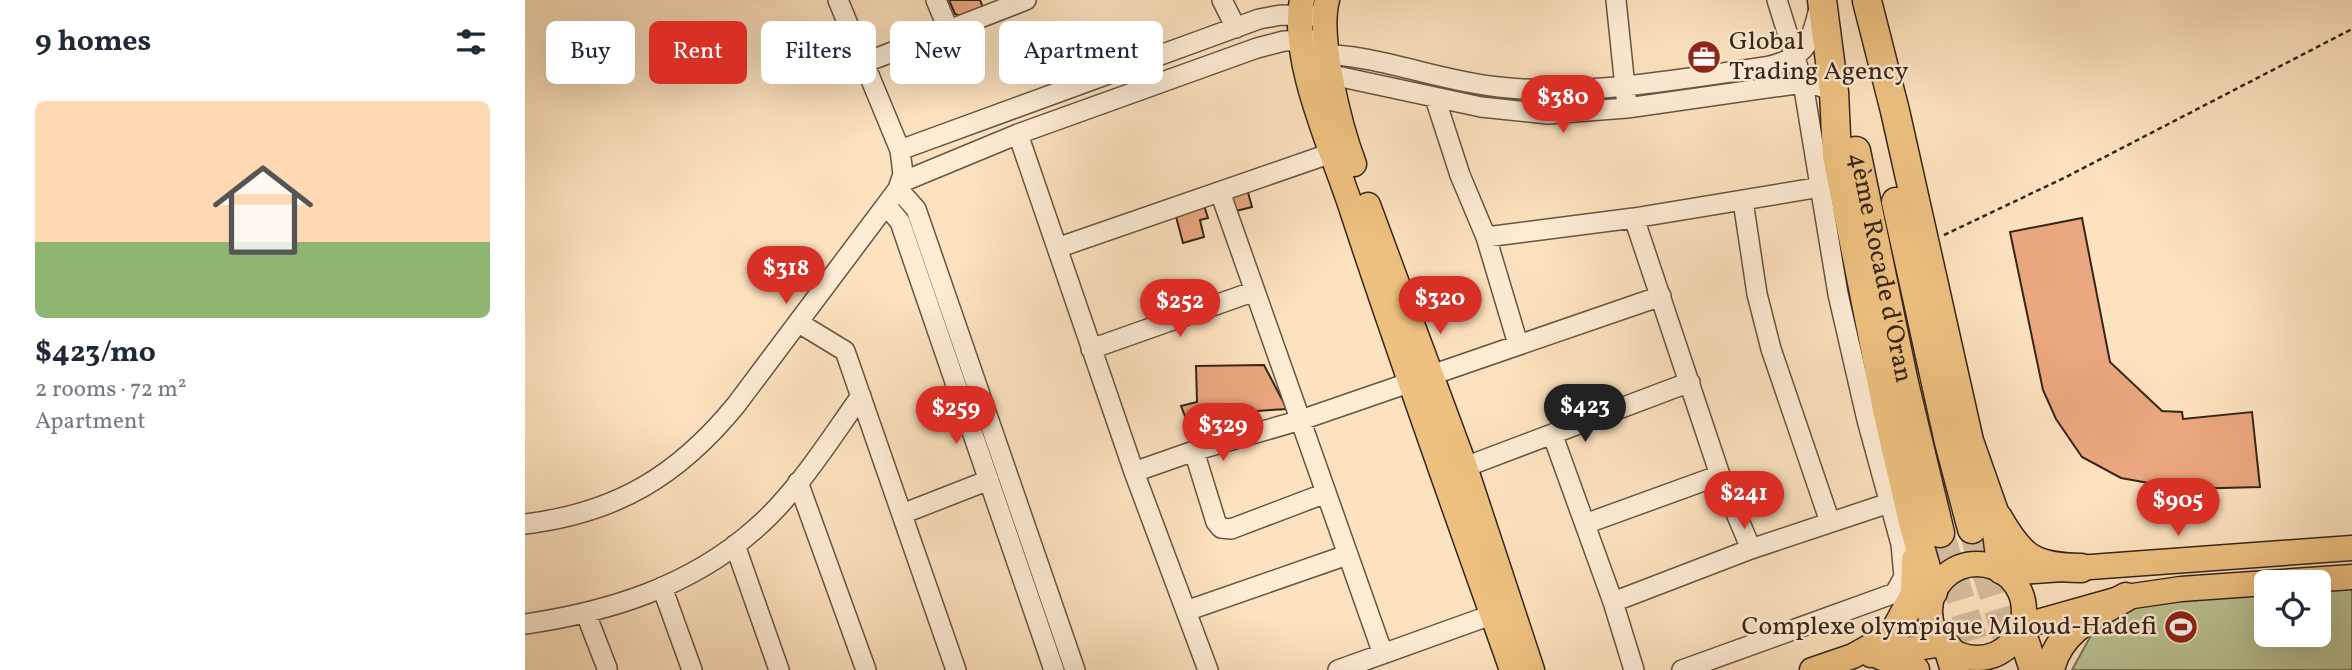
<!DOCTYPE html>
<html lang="en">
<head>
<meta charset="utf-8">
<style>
	:root { --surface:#fff; --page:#f6f6f7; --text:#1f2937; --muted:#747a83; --line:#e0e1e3; --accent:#d93025 }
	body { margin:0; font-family:Vollkorn,serif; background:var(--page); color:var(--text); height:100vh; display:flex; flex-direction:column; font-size:26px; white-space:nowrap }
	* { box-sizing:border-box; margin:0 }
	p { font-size:23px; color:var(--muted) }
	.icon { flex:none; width:38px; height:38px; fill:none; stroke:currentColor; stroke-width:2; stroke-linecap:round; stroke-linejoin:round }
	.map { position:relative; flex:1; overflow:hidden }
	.details { display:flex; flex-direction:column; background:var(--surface); width:525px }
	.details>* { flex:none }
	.banner { position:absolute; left:21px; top:21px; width:665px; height:63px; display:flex; gap:14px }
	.buttons { position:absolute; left:1729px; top:570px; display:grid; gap:14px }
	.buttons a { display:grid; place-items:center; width:77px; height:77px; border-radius:10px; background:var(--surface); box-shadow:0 7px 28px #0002; font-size:35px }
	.price { position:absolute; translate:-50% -60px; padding:0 16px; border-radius:24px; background:var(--accent); color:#fff; font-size:23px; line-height:46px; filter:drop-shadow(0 2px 4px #0008) }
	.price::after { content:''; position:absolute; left:50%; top:42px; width:21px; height:16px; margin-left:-10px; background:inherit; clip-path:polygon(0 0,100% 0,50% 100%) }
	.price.current { background:#222; color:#fff }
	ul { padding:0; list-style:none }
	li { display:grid; align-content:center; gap:14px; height:371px; padding:0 35px }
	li+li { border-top:2px solid var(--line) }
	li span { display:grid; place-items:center; height:217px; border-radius:10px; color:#555 }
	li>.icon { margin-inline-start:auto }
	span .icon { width:126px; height:126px; fill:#fffc; stroke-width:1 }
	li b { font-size:30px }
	h2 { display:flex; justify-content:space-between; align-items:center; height:84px; padding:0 35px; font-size:30px }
	.pill { padding:0 24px; border-radius:10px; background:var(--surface); box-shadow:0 7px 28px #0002; font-size:24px; line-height:63px }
	.pill.current { background:var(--accent); color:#fff }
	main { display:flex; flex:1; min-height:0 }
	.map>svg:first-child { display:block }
</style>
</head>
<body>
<main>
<section class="details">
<h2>9 homes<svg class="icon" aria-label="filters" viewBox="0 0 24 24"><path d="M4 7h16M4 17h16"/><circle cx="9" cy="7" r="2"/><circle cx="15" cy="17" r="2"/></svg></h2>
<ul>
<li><span style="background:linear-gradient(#ffd9b3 65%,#8fb573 0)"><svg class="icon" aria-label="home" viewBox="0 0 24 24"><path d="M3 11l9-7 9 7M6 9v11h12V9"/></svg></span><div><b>$423/mo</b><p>2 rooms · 72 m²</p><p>Apartment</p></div></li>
</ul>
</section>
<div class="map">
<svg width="1827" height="670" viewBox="0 0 1827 670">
	<rect width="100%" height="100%" fill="#fde2bf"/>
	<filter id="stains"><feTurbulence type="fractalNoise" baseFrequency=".00286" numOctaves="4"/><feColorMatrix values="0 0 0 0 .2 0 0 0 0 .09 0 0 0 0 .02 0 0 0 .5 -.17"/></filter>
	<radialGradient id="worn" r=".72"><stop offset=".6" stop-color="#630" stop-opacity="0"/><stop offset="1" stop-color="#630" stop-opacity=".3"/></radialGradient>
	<!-- green -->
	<path fill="#bbc495" stroke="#787458" stroke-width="2" d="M 1827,588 L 1827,670 L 1547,670 L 1575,619 L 1605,606 L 1741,592 L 1741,635 L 1794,635 L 1794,589 Z"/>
	<!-- building -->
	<path fill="#eba77f" stroke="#35251b" stroke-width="2" d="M 424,0 L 455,0 L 459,10 L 439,18 L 430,14 Z
		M 719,178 L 727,207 L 699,214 L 692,185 Z
		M 678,202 L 683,218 L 675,220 L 679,237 L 658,243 L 649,209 Z
		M 1557,218 L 1585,362 L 1637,411 L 1657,412 L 1658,419 L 1727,412 L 1735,487 L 1657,489 L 1596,478 L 1557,457 L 1531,419 L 1518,390 L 1485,232 Z
		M 739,365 L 762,409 L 685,414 L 689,427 L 667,434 L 656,406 L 672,402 L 671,366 Z"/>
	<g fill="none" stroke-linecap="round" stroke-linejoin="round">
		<!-- highway-tunnel -->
		<path stroke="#d5bc9e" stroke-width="28" stroke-dasharray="28 14" stroke-linecap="butt" d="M 1447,529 L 1489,659
			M 1415,533 L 1458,670"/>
		<!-- minor casing -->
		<g stroke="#675444" stroke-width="22">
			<path id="minor" d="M 411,0 L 424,31
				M 697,0 L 711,28
				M 1091,0 L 1101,97
				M 790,54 C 853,54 912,81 974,87 C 1063,97 1152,79 1240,67 C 1279,59 1286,45 1294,8
				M 339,63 L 501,0
				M 793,72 L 956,107 L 1023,114 L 1102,108 L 1285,82 L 1309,92
				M 910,98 L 935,175 L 961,237 L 993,344
				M 493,134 L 609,472 L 683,670
				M 375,150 L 734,19 L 756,15 L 790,16
				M 377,182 L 493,134 L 732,48 L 759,41 L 787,40
				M 373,189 L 391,209 L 550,670
				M 695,192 L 858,654
				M 1218,201 L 1232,294 L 1246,349 L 1305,522
				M 361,205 L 375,222 L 529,670
				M 1109,218 L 1195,475 L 1226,549
				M 961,237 L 1109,218 L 1296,187
				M 532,248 L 818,149
				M 274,323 L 320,351 L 431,670
				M 566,349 L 730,291
				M 1028,436 L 1088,602 L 1109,670
				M 669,451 L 691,522 L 696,528 L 706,529 L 801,493
				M 940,467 L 1165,382
				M 609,472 L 669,451 L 776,420 L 1136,296
				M 273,482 L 341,670
				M 377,514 L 464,480
				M 0,524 C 91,513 153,476 211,405 L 373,189 L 378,174 L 375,150 L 313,0
				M 1060,524 L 1195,475
				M 210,545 L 254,670
				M 137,587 L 167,670
				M 1088,602 L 1226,549 L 1364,503
				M 661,611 L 822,555
				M 61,614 L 82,668
				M 0,624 C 83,612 164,587 229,530 C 272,493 303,442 336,396
				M 813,670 L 980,610
				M 1157,670 L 1370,593 L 1379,577 L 1376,544 L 1342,420 L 1313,294 L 1278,83 L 1252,0"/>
		</g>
		<!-- major casing -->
		<g stroke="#35251b" stroke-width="27">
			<path id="major" d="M 777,0 C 765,58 806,147 825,204 C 876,360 932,515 987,670
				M 802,0 C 792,37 815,127 829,164
				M 843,205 L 940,467 L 1007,670
				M1405 611a47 47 0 1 1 94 0a47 47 0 1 1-94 0Z
				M 1482,573 L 1827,548
				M 1498,626 L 1601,597 L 1656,589 L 1827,577
				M 1346,655 L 1418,644
				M 1287,670 L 1328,656 L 1369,633"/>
		</g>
		<!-- highway casing -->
		<g stroke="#35251b" stroke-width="31">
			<g id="highway">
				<path d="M 1297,0 L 1309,92 L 1312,156 L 1364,419 L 1389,526 L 1408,592"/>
				<path d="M 1342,1 L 1370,111 L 1444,441 L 1469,512 L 1477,570"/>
				<path id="s1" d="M 1331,151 L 1379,383 L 1415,533"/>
				<path d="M 1371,202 L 1424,442 L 1447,529"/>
				<path d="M 1473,518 C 1497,560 1509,567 1556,568"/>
				<path d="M 1496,630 L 1509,670"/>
				<path d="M 1369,633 L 1390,594 L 1391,560"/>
				<path d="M 1423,648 L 1430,670"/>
				<path d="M 1353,654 L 1390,670"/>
				<path d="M 1525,670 C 1533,631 1568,615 1601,597"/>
			</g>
		</g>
		<!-- path -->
		<path stroke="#35251b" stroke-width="2.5" stroke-dasharray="5 3.5" stroke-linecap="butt" d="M 1419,235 L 1541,177 L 1827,29"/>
		<!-- minor -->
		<use href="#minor" stroke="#feecd5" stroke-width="19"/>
		<!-- major -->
		<use href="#major" stroke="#eec180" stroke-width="24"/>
		<!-- highway -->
		<use href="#highway" stroke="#eec180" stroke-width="28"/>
	</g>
	<!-- icons -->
	<defs>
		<g id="office-disc" transform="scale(1.75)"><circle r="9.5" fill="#8f2418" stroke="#feecd5"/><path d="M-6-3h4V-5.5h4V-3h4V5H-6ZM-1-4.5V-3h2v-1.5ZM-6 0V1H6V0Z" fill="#fff"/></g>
		<g id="stadium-disc" transform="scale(1.75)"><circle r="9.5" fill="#8f2418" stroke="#feecd5"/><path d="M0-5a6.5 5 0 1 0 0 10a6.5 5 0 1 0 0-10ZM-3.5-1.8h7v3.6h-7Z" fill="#fff"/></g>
	</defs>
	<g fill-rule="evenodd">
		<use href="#office-disc" x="1179" y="57"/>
		<use href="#stadium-disc" x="1656" y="627"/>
	</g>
	<g text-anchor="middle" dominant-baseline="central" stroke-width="5" stroke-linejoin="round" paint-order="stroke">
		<!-- poi labels -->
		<g font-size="26" fill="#35251b" stroke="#feecd5" text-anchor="start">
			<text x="1204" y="42">Global<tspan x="1204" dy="30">Trading Agency</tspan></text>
			<text x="1632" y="627" text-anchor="end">Complexe olympique Miloud-Hadefi</text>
		</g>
		<!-- street labels -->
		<g font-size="26" fill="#35251b" stroke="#feecd5">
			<text stroke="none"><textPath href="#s1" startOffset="119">4ème Rocade d'Oran</textPath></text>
		</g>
	</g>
	<rect width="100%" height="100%" filter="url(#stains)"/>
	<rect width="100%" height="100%" fill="url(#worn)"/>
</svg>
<div class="buttons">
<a><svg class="icon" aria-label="locate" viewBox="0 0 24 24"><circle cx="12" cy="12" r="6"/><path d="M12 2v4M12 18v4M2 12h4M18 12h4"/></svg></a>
</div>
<b class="price" style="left:1038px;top:135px">$380</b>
<b class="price" style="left:261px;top:306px">$318</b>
<b class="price" style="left:915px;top:336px">$320</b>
<b class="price" style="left:655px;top:339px">$252</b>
<b class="price current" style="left:1060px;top:444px">$423</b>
<b class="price" style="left:431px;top:446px">$259</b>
<b class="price" style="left:698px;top:463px">$329</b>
<b class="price" style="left:1219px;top:531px">$241</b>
<b class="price" style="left:1653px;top:538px">$905</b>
<div class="banner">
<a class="pill">Buy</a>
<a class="pill current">Rent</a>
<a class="pill">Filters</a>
<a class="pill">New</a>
<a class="pill">Apartment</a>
</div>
</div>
</main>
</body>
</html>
